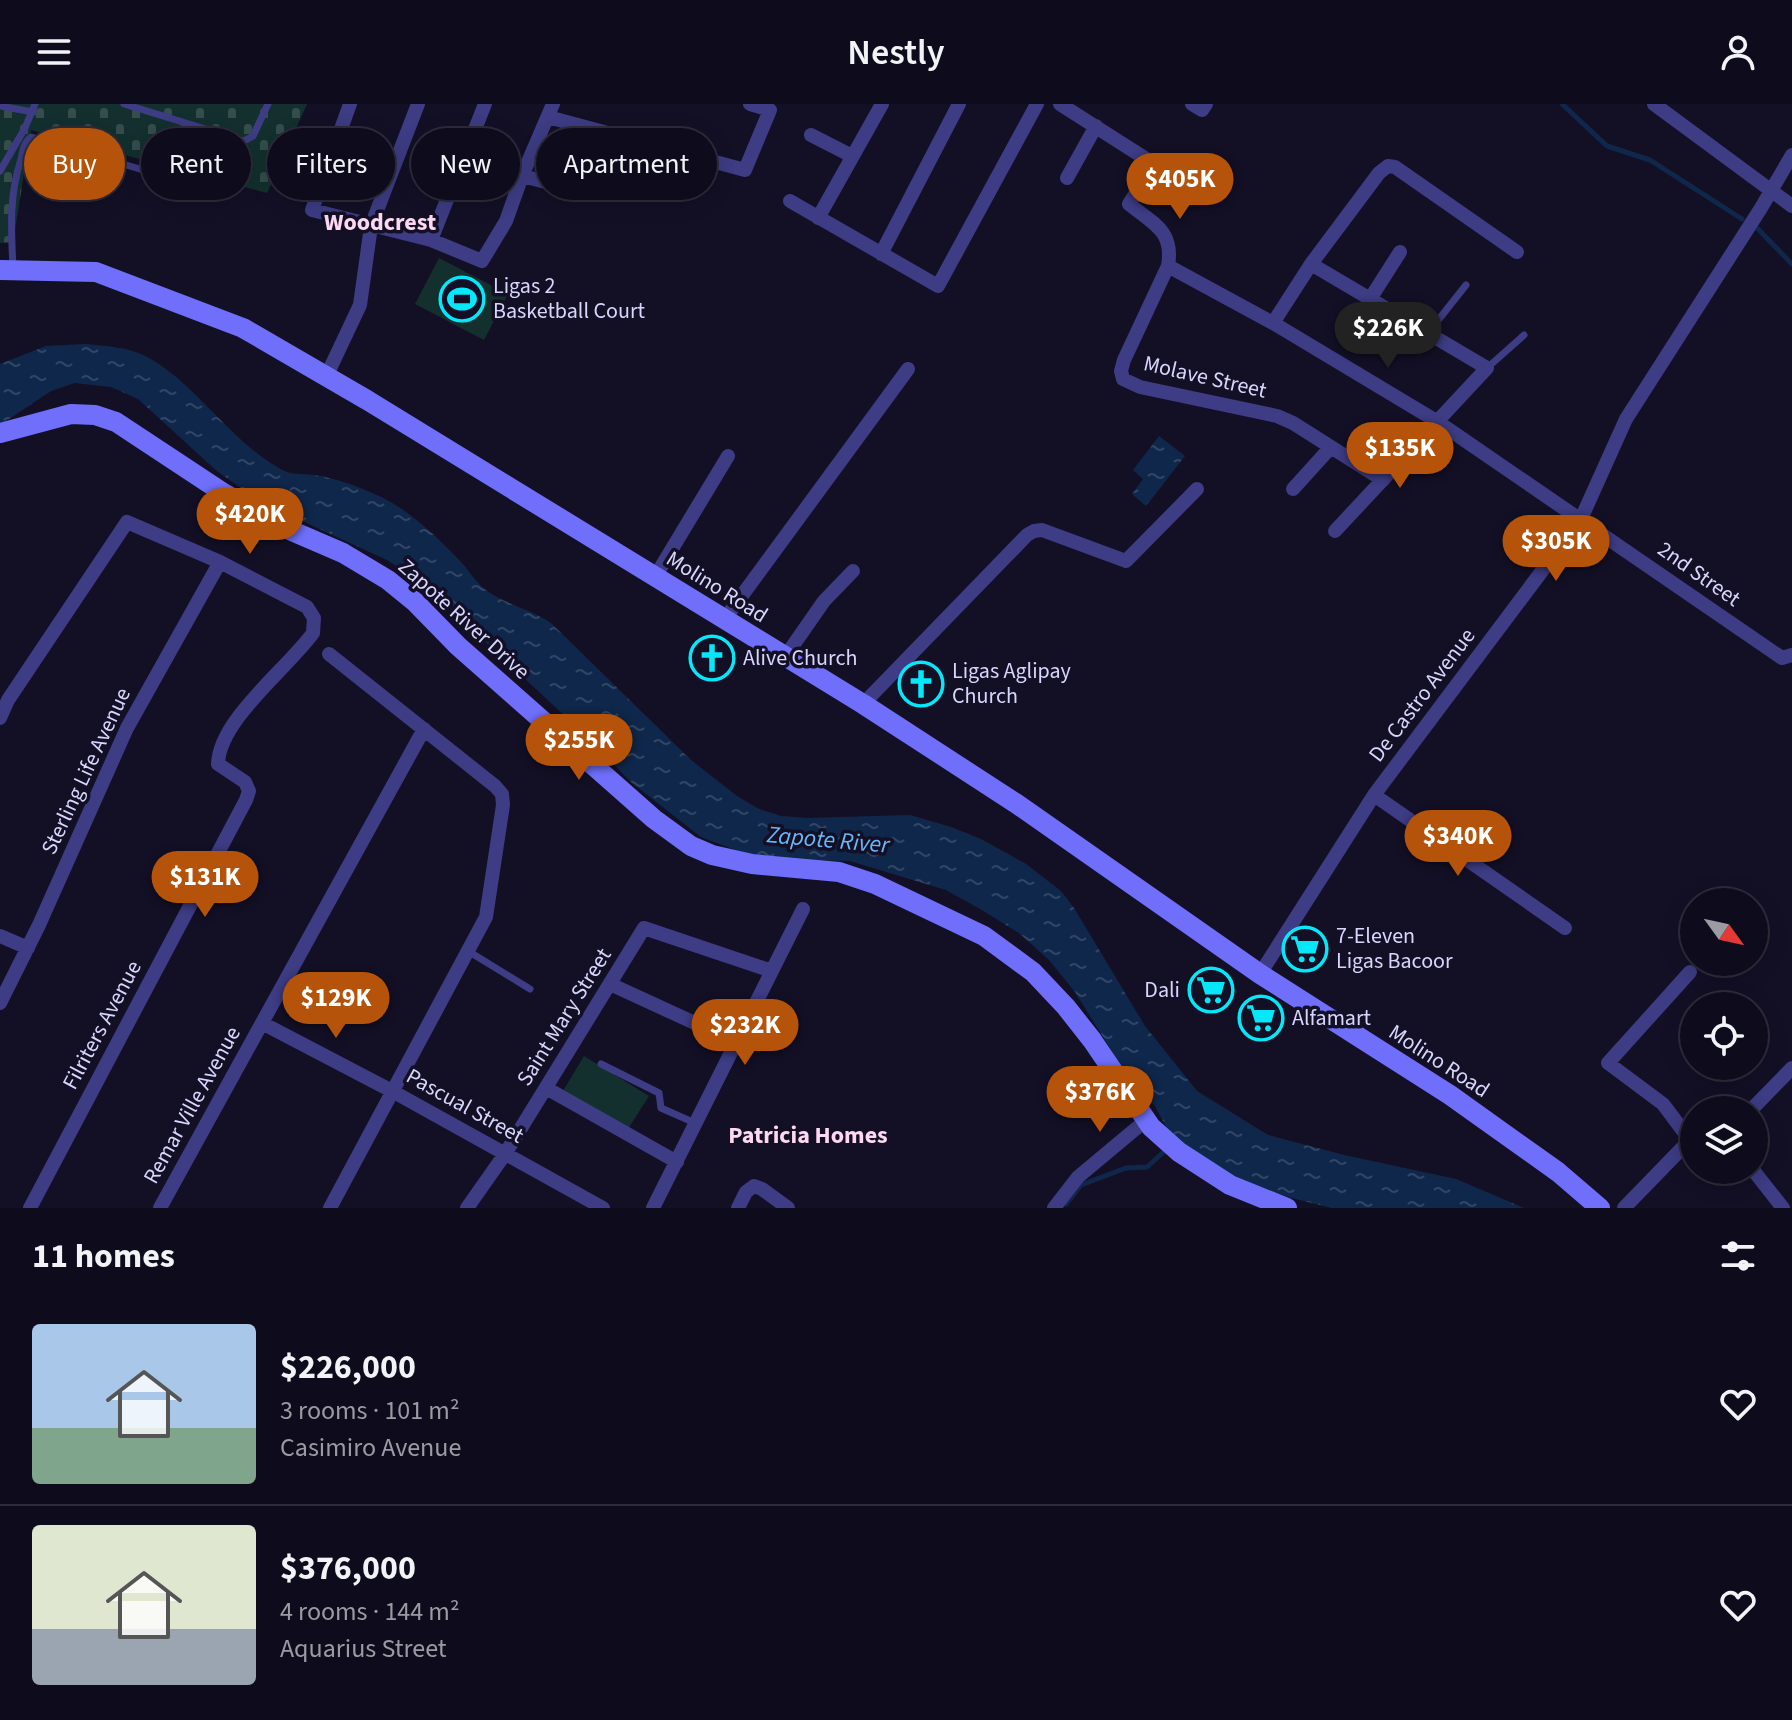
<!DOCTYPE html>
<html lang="en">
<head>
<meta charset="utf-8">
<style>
	:root { --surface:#0e0c1c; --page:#1c1a29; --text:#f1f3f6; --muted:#9b9ba3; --line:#2e2c3b; --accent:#b45309 }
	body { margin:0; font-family:"Source Sans 3",sans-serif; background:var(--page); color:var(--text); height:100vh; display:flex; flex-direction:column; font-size:30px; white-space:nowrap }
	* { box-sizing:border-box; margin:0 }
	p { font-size:26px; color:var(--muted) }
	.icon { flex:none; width:44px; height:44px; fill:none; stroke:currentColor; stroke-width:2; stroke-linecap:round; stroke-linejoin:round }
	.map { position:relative; height:1104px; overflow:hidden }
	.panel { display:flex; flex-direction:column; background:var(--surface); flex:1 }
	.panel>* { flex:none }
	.banner { position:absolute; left:24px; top:24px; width:800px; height:72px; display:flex; gap:16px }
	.needle { width:52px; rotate:123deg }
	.controls { position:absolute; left:1680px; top:784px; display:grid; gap:16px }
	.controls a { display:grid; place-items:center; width:88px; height:88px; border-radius:50%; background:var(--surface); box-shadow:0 4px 20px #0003,0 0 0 2px var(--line); font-size:40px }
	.price { position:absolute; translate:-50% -68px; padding:0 18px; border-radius:28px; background:var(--accent); color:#fff; font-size:26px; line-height:52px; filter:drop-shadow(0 2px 4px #0008) }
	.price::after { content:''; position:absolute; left:50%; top:48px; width:24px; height:18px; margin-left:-12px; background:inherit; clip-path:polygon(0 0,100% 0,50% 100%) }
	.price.current { background:#222; color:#fff }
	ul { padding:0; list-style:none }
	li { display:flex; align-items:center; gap:24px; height:200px; padding:0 32px }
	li+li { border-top:2px solid var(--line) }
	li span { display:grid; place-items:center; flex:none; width:224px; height:160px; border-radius:8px; color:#555 }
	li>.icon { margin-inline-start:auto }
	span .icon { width:96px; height:96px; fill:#fffc; stroke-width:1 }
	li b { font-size:34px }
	h2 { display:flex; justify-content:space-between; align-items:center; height:96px; padding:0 32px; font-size:34px }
	.chip { padding:0 28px; border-radius:36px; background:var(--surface); box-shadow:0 4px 20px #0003,0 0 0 2px var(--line); font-size:28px; line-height:72px }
	.chip.current { background:var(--accent); color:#fff }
	header { display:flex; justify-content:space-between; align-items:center; height:104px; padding:0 32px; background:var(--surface); font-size:36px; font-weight:600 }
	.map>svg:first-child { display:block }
</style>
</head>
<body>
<header><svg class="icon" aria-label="menu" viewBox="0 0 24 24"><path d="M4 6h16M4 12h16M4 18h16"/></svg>Nestly<svg class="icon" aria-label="person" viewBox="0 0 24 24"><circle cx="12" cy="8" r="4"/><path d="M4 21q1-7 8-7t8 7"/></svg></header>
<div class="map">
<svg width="1792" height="1104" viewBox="0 0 1792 1104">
	<defs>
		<pattern id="cemetery-stones" width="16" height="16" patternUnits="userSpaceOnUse" patternTransform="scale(2)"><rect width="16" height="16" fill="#13302e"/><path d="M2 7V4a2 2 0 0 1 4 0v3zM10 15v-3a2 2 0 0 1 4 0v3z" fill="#354d4d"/></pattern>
		<pattern id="water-ripples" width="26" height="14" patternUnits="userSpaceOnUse" patternTransform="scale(2)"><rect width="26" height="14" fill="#0f274b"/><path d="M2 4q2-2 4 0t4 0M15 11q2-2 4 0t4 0" fill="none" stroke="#314666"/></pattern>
	</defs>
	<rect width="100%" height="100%" fill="#131026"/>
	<!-- cemetery -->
	<path fill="url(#cemetery-stones)" d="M 0,0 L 307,0 L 267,89 L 31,26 L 13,138 L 0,139 Z"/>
	<!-- garden -->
	<path fill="#13302e" d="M 439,154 L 508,190 L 484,236 L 415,200 Z
		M 584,952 L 649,992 L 628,1025 L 563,987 Z"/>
	<!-- water -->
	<path fill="url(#water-ripples)" d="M 85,240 C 107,242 130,243 149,254 C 195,280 228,333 274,361 C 290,372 295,369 314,371 C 335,374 357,382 377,391 C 410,406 437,433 462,459 C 470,468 477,480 486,486 C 506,501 531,505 551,519 L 691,656 L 737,692 L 759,705 L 781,712 L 807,714 L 910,711 L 951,723 L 981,735 L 1026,760 L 1061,787 L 1074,804 L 1145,922 L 1197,987 L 1268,1031 L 1344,1051 L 1456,1075 L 1524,1104 L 1332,1104 L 1288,1093 L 1235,1074 L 1174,1038 L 1155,1002 L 1129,975 L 1075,888 L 1049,856 L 1019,829 L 982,806 L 946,786 L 850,757 L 793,756 L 749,751 L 701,733 L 632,679 L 579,625 L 421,478 L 387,456 L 259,397 L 217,367 L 138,295 L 111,283 L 75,279 L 51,287 L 0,321 L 0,260 L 46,242 Z
		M 1159,332 L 1185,352 L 1146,402 L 1132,390 L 1143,375 L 1133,366 Z"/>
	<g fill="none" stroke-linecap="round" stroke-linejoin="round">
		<!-- stream -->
		<path stroke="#0f274b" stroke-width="5" d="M 1562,0 L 1607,42 L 1650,56 L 1742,115
			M 1758,125 L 1792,160
			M 1066,1100 L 1081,1081 L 1126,1064 L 1147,1063 L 1168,1044"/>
		<!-- lane -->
		<path stroke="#3d3c84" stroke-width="7" d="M 124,0 L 244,37 L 253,32 L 268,0
			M 0,2 L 33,8
			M 0,67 L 25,24 L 35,0
			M 13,163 C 11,125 9,92 21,55 C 23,46 24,38 31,33 L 218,88
			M 1428,229 L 1466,181
			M 1487,264 L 1524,231
			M 468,847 L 530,885
			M 601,960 L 659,989 L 661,1004 L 695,1019"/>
		<!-- street -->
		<path stroke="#3d3c84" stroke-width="14" d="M 350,0 L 312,106 L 431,136 L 482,157 L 506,117 L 522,72 L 553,0
			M 1060,0 L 1154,60 L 1129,100 C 1154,120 1174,127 1168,162 L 1124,256 L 1121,267 L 1123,275 L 1140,283 L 1277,312 L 1293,319 L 1383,376
			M 1192,0 L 1202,6 L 1206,0
			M 1654,0 L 1792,102
			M 548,13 L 745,66 L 770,6 L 750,0
			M 811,31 L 852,52
			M 522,72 L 554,80
			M 1067,74 L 1096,22
			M 790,97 L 938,182 L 1037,0
			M 818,114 L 882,0
			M 431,136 L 485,0
			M 881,150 L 959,0
			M 1311,160 L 1487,264 L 1335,427
			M 1168,162 L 1273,219 L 1438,318 L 1782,554 L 1792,551
			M 1370,195 L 1400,148
			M 1273,219 L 1311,160 L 1379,69 L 1388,62 L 1395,63 L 1517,148
			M 326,273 L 360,201 L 371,122 L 418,0
			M 1293,385 L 1331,343
			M 655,473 L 728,352
			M 724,516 L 908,265
			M 329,550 L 495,682 L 502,690 L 503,701 L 486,813 L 330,1104
			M 785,553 L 824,497 L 853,467
			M 863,600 L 1027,431 L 1034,427 L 1042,426 L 1126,457 L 1197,385
			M 0,614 L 8,596 L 127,418 L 220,458 L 307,503 L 314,514 L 313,529 C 287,565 219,616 218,660 L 245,678 L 249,687 L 246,696 L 30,1104
			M 1374,691 L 1565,824
			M 0,832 L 28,844
			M 1260,870 L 1374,691 L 1581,415 L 1626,315 L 1761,104 L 1792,51
			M 610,880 L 736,938
			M 0,899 L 39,821 L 127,624 L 220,458
			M 262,919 L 392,987 L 603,1104
			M 546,984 L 677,1058
			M 1751,1006 L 1792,964
			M 1690,1036 L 1663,1000 L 1608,959 L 1690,868
			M 1753,1066 L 1783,1104
			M 160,1104 L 424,625
			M 467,1104 L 505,1050 L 644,824 L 772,867
			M 653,1104 L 803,805
			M 738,1104 L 746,1088 L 754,1082 L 762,1085 L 788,1104
			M 1054,1104 L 1078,1073 L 1145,1017
			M 1624,1104 L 1690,1036 L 1694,1035"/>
		<!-- secondary -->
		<path stroke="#6f6ffc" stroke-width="20" d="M 0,166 L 96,168 L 243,224 L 367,296 L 863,600 L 1017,700 L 1260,870 L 1450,991 L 1558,1068 L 1600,1104
			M 0,329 L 71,310 L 95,311 L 116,318 L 222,388 L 278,421 L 343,449 L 388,476 L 415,498 L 458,542 L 654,715 L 691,742 L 712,751 L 752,760 L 839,768 L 875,780 L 984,832 L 1033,868 L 1066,903 L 1092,936 L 1151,1023 L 1179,1048 L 1230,1081 L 1287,1104"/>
	</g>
	<!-- icons -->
	<defs>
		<g id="stadium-ring" transform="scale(2.3)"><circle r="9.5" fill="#131026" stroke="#06e7fa" stroke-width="1.5"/><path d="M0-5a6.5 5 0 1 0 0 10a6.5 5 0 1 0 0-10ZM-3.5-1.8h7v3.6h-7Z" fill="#06e7fa"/></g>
		<g id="church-ring" transform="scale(2.3)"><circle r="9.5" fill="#131026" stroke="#06e7fa" stroke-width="1.5"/><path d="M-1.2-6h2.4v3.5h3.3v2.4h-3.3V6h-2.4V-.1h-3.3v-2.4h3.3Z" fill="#06e7fa"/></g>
		<g id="supermarket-ring" transform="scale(2.3)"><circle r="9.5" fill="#131026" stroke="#06e7fa" stroke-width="1.5"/><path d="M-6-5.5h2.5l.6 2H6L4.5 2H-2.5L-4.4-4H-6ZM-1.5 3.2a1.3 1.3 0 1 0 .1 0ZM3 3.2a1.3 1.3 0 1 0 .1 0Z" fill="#06e7fa"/></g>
	</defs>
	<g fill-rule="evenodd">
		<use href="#stadium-ring" x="462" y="195"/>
		<use href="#church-ring" x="712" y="554"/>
		<use href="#church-ring" x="921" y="580"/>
		<use href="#supermarket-ring" x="1305" y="845"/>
		<use href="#supermarket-ring" x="1211" y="886"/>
		<use href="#supermarket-ring" x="1261" y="914"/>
	</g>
	<g text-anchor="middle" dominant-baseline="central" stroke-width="7" stroke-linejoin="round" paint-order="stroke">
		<!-- poi labels -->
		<g font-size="22" fill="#d9d6fe" stroke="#131026" text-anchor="start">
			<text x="493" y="182">Ligas 2<tspan x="493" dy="25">Basketball Court</tspan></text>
			<text x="743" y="554">Alive Church</text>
			<text x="952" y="567">Ligas Aglipay<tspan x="952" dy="25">Church</tspan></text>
			<text x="1336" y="832">7-Eleven<tspan x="1336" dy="25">Ligas Bacoor</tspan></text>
			<text x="1180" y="886" text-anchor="end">Dali</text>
			<text x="1292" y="914">Alfamart</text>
		</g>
		<!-- street labels -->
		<g font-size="22" fill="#d9d6fe" stroke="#131026">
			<text transform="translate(1205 273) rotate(13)">Molave Street</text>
			<text transform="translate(1699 470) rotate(35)">2nd Street</text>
			<text transform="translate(717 483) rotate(32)">Molino Road</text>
			<text transform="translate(464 515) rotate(42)">Zapote River Drive</text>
			<text transform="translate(1422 591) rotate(-53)">De Castro Avenue</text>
			<text transform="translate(86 667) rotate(-65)">Sterling Life Avenue</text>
			<text transform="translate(564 913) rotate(-58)">Saint Mary Street</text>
			<text transform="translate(102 921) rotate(-62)">Filriters Avenue</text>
			<text transform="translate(1439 957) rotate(33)">Molino Road</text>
			<text transform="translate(192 1001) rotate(-61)">Remar Ville Avenue</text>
			<text transform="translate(465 1002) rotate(29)">Pascual Street</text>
		</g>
		<!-- neighbourhood labels -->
		<g font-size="24" font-weight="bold" fill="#fed8f1" stroke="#131026">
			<text x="380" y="118">Woodcrest</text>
			<text x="808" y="1031">Patricia Homes</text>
		</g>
		<!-- water labels -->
		<g font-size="24" font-style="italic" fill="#66bafc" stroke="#131026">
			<text transform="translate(828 736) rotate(5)">Zapote River</text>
		</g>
	</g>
</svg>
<div class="controls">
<a><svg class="needle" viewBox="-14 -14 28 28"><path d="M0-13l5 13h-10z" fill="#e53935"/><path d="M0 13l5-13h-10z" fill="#9b9ba3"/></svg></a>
<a><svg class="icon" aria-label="locate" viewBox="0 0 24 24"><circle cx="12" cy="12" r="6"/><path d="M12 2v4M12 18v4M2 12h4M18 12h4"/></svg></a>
<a><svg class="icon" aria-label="layers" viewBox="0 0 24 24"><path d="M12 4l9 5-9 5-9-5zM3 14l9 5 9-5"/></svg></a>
</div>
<b class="price" style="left:1180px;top:117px">$405K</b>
<b class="price current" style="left:1388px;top:266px">$226K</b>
<b class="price" style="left:1400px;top:386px">$135K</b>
<b class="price" style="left:250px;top:452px">$420K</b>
<b class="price" style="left:1556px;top:479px">$305K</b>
<b class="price" style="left:579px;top:678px">$255K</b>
<b class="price" style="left:1458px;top:774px">$340K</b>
<b class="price" style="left:205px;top:815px">$131K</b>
<b class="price" style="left:336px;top:936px">$129K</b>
<b class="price" style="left:745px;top:963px">$232K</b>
<b class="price" style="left:1100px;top:1030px">$376K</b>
<div class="banner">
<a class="chip current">Buy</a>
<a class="chip">Rent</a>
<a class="chip">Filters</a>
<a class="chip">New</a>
<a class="chip">Apartment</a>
</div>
</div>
<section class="panel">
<h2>11 homes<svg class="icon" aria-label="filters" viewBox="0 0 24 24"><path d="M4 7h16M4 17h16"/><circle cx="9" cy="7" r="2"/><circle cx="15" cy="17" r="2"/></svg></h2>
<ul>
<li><span style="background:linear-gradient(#a9c7e8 65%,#7fa58c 0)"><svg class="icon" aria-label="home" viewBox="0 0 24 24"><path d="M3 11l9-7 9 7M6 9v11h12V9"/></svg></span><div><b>$226,000</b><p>3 rooms · 101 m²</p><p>Casimiro Avenue</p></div><svg class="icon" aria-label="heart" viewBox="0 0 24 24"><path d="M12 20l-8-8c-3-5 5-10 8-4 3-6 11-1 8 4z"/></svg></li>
<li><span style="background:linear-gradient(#dfe7d0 65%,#9aa5b1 0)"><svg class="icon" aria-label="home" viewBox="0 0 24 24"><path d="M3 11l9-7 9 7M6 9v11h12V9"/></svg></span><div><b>$376,000</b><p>4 rooms · 144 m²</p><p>Aquarius Street</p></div><svg class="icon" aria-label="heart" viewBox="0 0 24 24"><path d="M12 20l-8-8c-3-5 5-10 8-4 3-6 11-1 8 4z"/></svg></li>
</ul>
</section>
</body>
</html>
